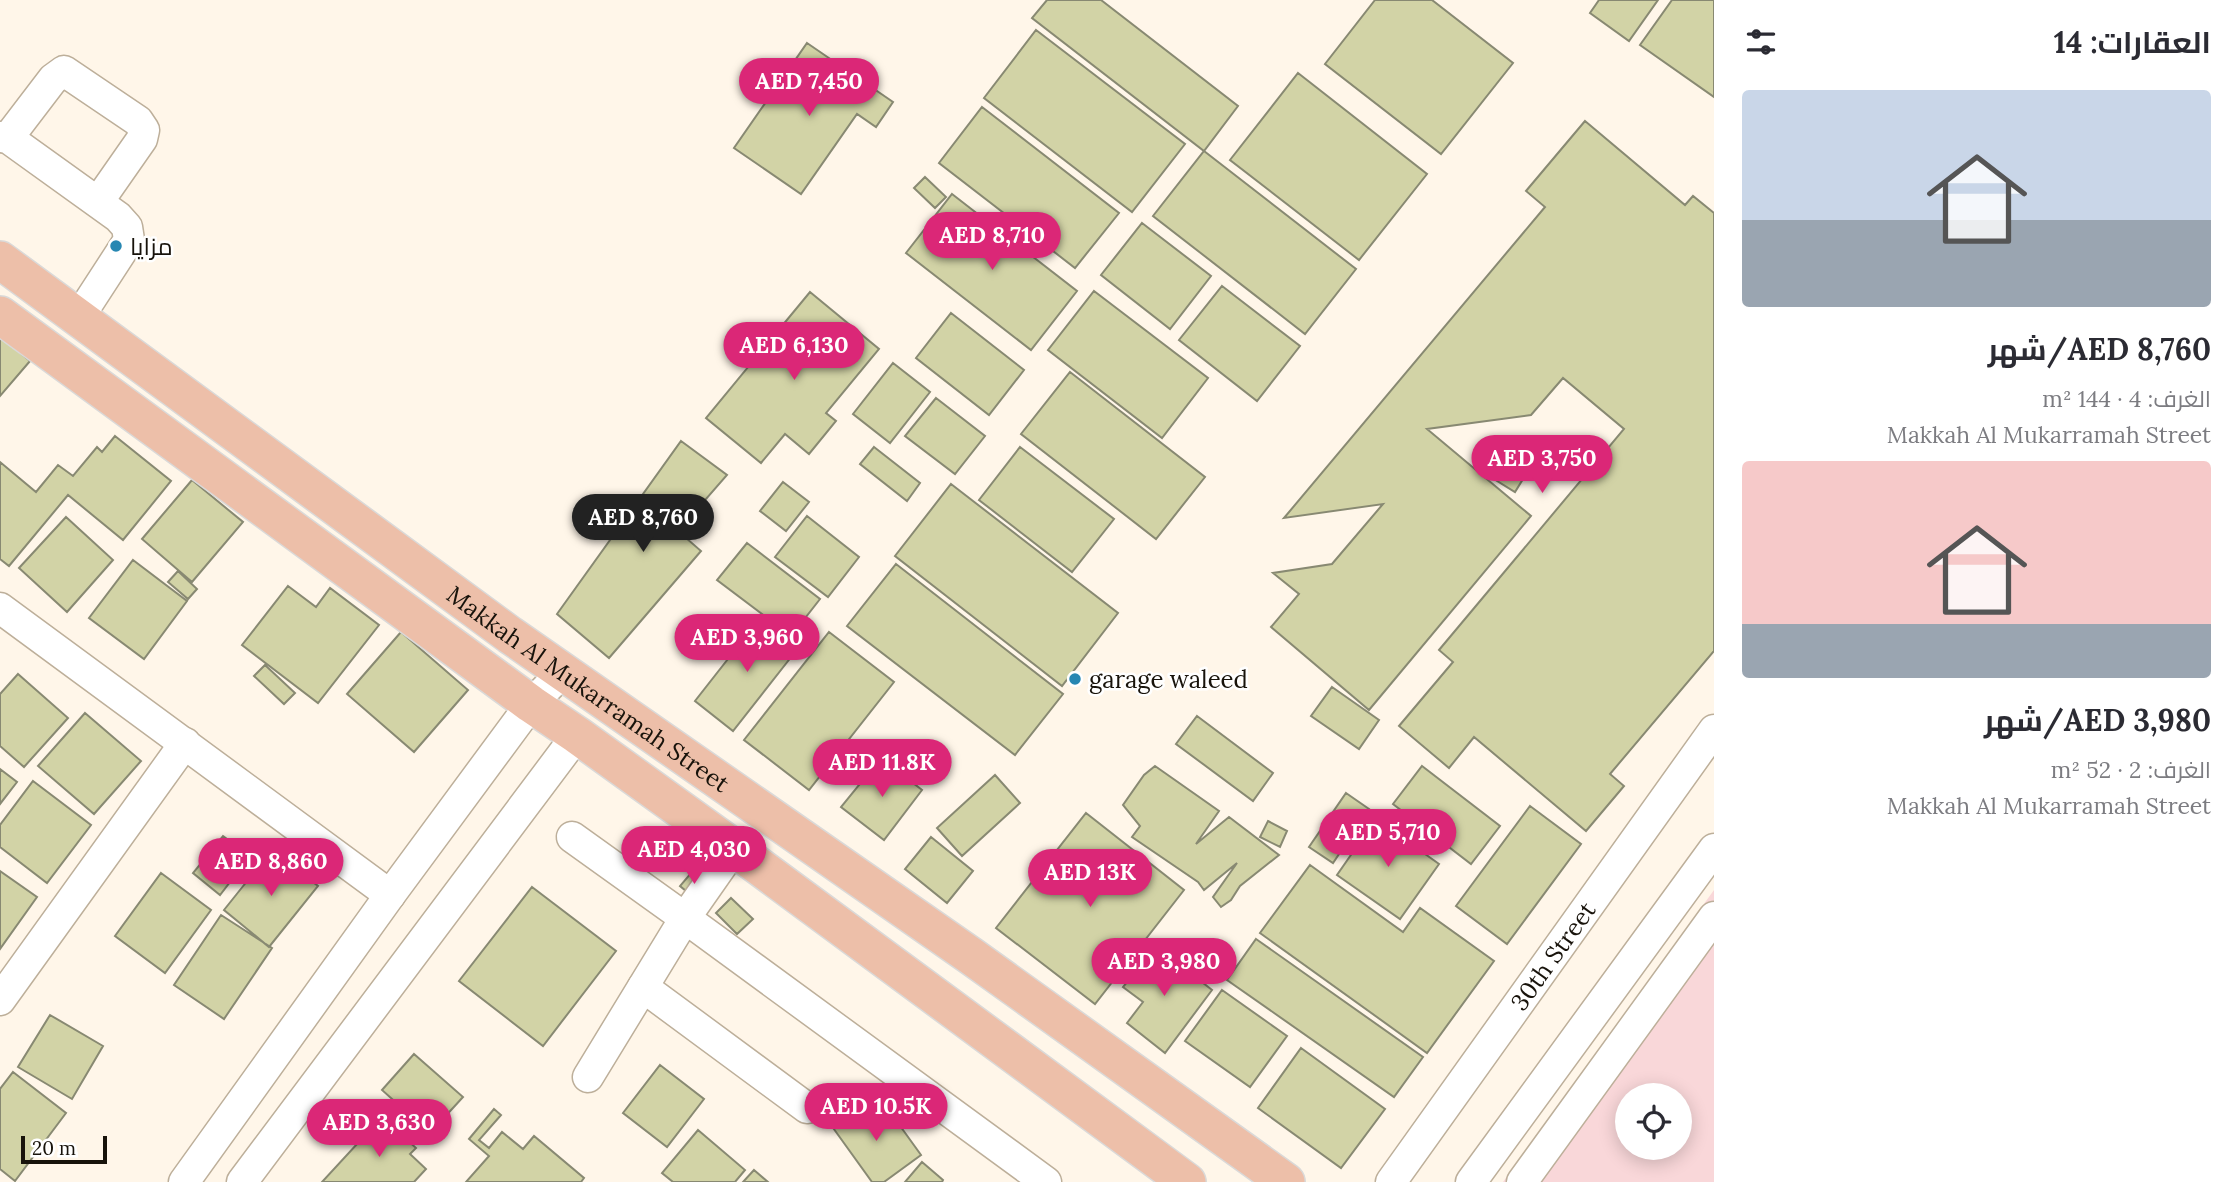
<!DOCTYPE html>
<html lang="ar">
<head>
<meta charset="utf-8">
<style>
	:root { --surface:#fff; --page:#f7f7f7; --text:#2b2b33; --muted:#7c7c81; --accent:#db2777 }
	body { margin:0; font-family:Lora,Cairo,serif; background:var(--page); color:var(--text); direction:rtl; height:100vh; display:flex; flex-direction:column; font-size:26px; white-space:nowrap }
	* { box-sizing:border-box; margin:0 }
	p { font-size:23px; color:var(--muted) }
	.icon { flex:none; width:38px; height:38px; fill:none; stroke:currentColor; stroke-width:2; stroke-linecap:round; stroke-linejoin:round }
	.map { position:relative; flex:1; overflow:hidden; direction:ltr }
	.panel { display:flex; flex-direction:column; background:var(--surface); width:525px }
	.panel>* { flex:none }
	.controls { position:absolute; left:1615px; top:1083px; display:grid; gap:14px }
	.controls a { display:grid; place-items:center; width:77px; height:77px; border-radius:50%; background:var(--surface); box-shadow:0 4px 18px #0003; font-size:35px }
	.scale { position:absolute; left:21px; bottom:18px; width:86px; box-sizing:border-box; padding-left:7px; border:4px solid #18130b; border-top:0; font-size:19px; line-height:24px; white-space:nowrap; color:#18130b; -webkit-text-stroke:5px #fff; paint-order:stroke }
	.price { position:absolute; translate:-50% -60px; padding:0 16px; border-radius:24px; background:var(--accent); color:#fff; font-size:23px; line-height:46px; filter:drop-shadow(0 2px 4px #0008) }
	.price::after { content:''; position:absolute; left:50%; top:42px; width:21px; height:16px; margin-left:-10px; background:inherit; clip-path:polygon(0 0,100% 0,50% 100%) }
	.price.active { background:#222; color:#fff }
	ul { padding:0; list-style:none }
	li { display:grid; align-content:center; gap:14px; height:371px; padding:0 28px }
	li span { display:grid; place-items:center; height:217px; border-radius:7px; color:#555 }
	li>.icon { margin-inline-start:auto }
	span .icon { width:126px; height:126px; fill:#fffc; stroke-width:1 }
	li b { font-size:30px }
	h2 { display:flex; justify-content:space-between; align-items:center; height:84px; padding:0 28px; font-size:30px }
	main { display:flex; flex:1; min-height:0 }
	.map>svg:first-child { display:block }
</style>
</head>
<body>
<main>
<section class="panel">
<h2>العقارات: 14<svg class="icon" aria-label="filters" viewBox="0 0 24 24"><path d="M4 7h16M4 17h16"/><circle cx="9" cy="7" r="2"/><circle cx="15" cy="17" r="2"/></svg></h2>
<ul>
<li><span style="background:linear-gradient(#c9d6e8 60%,#9aa5b1 0)"><svg class="icon" aria-label="home" viewBox="0 0 24 24"><path d="M3 11l9-7 9 7M6 9v11h12V9"/></svg></span><div><b>AED 8,760/شهر</b><p>الغرف: 4 · 144 m²</p><p>Makkah Al Mukarramah Street</p></div></li>
<li><span style="background:linear-gradient(#f6c9c9 75%,#9aa5b1 0)"><svg class="icon" aria-label="home" viewBox="0 0 24 24"><path d="M3 11l9-7 9 7M6 9v11h12V9"/></svg></span><div><b>AED 3,980/شهر</b><p>الغرف: 2 · 52 m²</p><p>Makkah Al Mukarramah Street</p></div></li>
</ul>
</section>
<div class="map">
<svg width="1714" height="1182" viewBox="0 0 1714 1182">
	<rect width="100%" height="100%" fill="#fff6e9"/>
	<!-- green -->
	<path fill="#f9d7d9" fill-rule="evenodd" d="M 1714,890 L 1714,1182 L 1503,1182 ZM 1628,1096 L 1680,1096 L 1680,1148 L 1628,1148 Z"/>
	<!-- building -->
	<path fill="#d2d3a6" stroke="#888972" stroke-width="2" d="M 1047,0 L 1101,0 L 1238,106 L 1204,151 L 1032,18 Z
		M 1375,0 L 1432,0 L 1513,63 L 1441,154 L 1325,64 Z
		M 1599,0 L 1658,0 L 1629,41 L 1590,13 Z
		M 1672,0 L 1714,0 L 1714,97 L 1640,45 Z
		M 1036,30 L 1185,144 L 1132,212 L 984,98 Z
		M 807,43 L 893,102 L 876,127 L 857,114 L 801,194 L 734,148 Z
		M 1298,73 L 1427,174 L 1359,260 L 1230,160 Z
		M 982,107 L 1119,213 L 1075,268 L 939,163 Z
		M 1585,121 L 1685,205 L 1693,196 L 1714,213 L 1714,651 L 1610,774 L 1624,786 L 1586,831 L 1474,737 L 1449,768 L 1399,726 L 1453,662 L 1439,650 L 1624,429 L 1563,378 L 1531,415 L 1427,429 L 1531,516 L 1369,710 L 1271,627 L 1299,594 L 1273,573 L 1332,564 L 1383,504 L 1284,518 L 1545,207 L 1526,191 Z
		M 1204,151 L 1356,269 L 1305,334 L 1153,216 Z
		M 925,177 L 946,197 L 935,208 L 914,188 Z
		M 952,194 L 1077,291 L 1031,350 L 906,253 Z
		M 1142,223 L 1211,276 L 1170,329 L 1101,275 Z
		M 1222,286 L 1300,346 L 1257,401 L 1179,340 Z
		M 1094,291 L 1208,378 L 1162,438 L 1048,350 Z
		M 810,292 L 879,349 L 826,413 L 836,421 L 809,454 L 785,434 L 761,463 L 706,418 Z
		M 951,313 L 1024,370 L 989,415 L 916,358 Z
		M 0,336 L 30,361 L 0,396 Z
		M 893,363 L 930,392 L 890,443 L 853,414 Z
		M 1070,372 L 1205,477 L 1156,539 L 1021,434 Z
		M 936,398 L 985,436 L 955,474 L 905,436 Z
		M 115,436 L 171,481 L 123,540 L 68,495 L 9,566 L 0,559 L 0,462 L 36,492 L 58,465 L 73,476 L 97,447 L 102,452 Z
		M 681,441 L 727,475 L 678,531 L 701,551 L 609,658 L 557,614 Z
		M 874,447 L 920,483 L 907,501 L 860,464 Z
		M 1020,447 L 1114,519 L 1072,572 L 979,500 Z
		M 1489,458 L 1523,479 L 1515,492 L 1481,471 Z
		M 192,480 L 243,522 L 192,582 L 142,539 Z
		M 783,482 L 809,502 L 786,531 L 760,511 Z
		M 951,484 L 1118,613 L 1062,686 L 895,556 Z
		M 807,516 L 859,557 L 828,597 L 775,557 Z
		M 66,517 L 113,560 L 67,612 L 19,568 Z
		M 747,543 L 820,599 L 791,636 L 717,580 Z
		M 133,560 L 187,601 L 144,659 L 89,618 Z
		M 896,564 L 1063,694 L 1015,755 L 847,626 Z
		M 178,571 L 197,589 L 188,599 L 168,582 Z
		M 288,586 L 316,607 L 330,588 L 379,625 L 318,703 L 242,645 Z
		M 761,617 L 799,647 L 733,731 L 695,701 Z
		M 401,632 L 468,690 L 414,752 L 347,694 Z
		M 829,632 L 894,682 L 809,790 L 744,740 Z
		M 265,665 L 295,693 L 284,704 L 254,676 Z
		M 18,674 L 68,718 L 24,767 L 0,746 L 0,694 Z
		M 1332,687 L 1379,720 L 1359,749 L 1311,716 Z
		M 85,713 L 141,761 L 94,814 L 38,766 Z
		M 1197,716 L 1273,773 L 1253,801 L 1176,744 Z
		M 881,758 L 922,790 L 884,840 L 841,807 Z
		M 1155,766 L 1219,811 L 1196,844 L 1229,817 L 1279,855 L 1240,886 L 1231,900 L 1221,907 L 1213,897 L 1237,863 L 1204,890 L 1198,882 L 1132,837 L 1140,826 L 1123,805 L 1144,775 Z
		M 1422,766 L 1500,826 L 1471,864 L 1393,804 Z
		M 0,769 L 17,782 L 0,804 Z
		M 995,775 L 1020,803 L 962,856 L 937,828 Z
		M 33,781 L 91,825 L 47,883 L 0,847 L 0,825 Z
		M 1346,793 L 1369,809 L 1333,863 L 1309,847 Z
		M 1530,806 L 1581,844 L 1507,944 L 1456,906 Z
		M 1086,813 L 1184,890 L 1095,1004 L 996,928 Z
		M 1376,819 L 1439,864 L 1400,919 L 1337,875 Z
		M 1268,821 L 1287,831 L 1280,847 L 1260,837 Z
		M 223,836 L 250,856 L 220,895 L 193,873 Z
		M 931,837 L 973,871 L 947,903 L 905,869 Z
		M 272,850 L 318,886 L 269,947 L 224,910 Z
		M 1310,865 L 1403,932 L 1420,908 L 1494,961 L 1427,1053 L 1260,933 Z
		M 0,871 L 37,897 L 0,949 Z
		M 161,873 L 211,910 L 165,973 L 115,936 Z
		M 691,873 L 708,886 L 697,900 L 680,886 Z
		M 532,887 L 616,951 L 543,1046 L 459,981 Z
		M 731,898 L 753,919 L 737,934 L 716,913 Z
		M 221,915 L 272,948 L 224,1019 L 174,985 Z
		M 1256,939 L 1423,1057 L 1394,1097 L 1227,980 Z
		M 1156,946 L 1212,990 L 1165,1053 L 1127,1023 L 1143,1002 L 1123,987 Z
		M 1222,990 L 1287,1036 L 1250,1087 L 1185,1041 Z
		M 50,1015 L 103,1046 L 72,1099 L 18,1067 Z
		M 1301,1048 L 1385,1109 L 1341,1168 L 1258,1108 Z
		M 414,1054 L 463,1097 L 430,1133 L 382,1090 Z
		M 660,1065 L 704,1099 L 667,1147 L 623,1113 Z
		M 13,1072 L 66,1113 L 15,1181 L 0,1169 L 0,1089 Z
		M 885,1105 L 921,1155 L 884,1182 L 872,1182 L 831,1125 L 857,1106 L 866,1118 Z
		M 494,1109 L 501,1115 L 479,1140 L 489,1148 L 502,1132 L 523,1149 L 534,1136 L 584,1178 L 581,1182 L 466,1182 L 489,1156 L 469,1139 Z
		M 382,1117 L 416,1148 L 410,1154 L 426,1169 L 414,1182 L 322,1182 Z
		M 698,1130 L 745,1170 L 735,1182 L 673,1182 L 662,1173 Z
		M 922,1162 L 943,1180 L 942,1182 L 905,1182 Z
		M 754,1170 L 768,1182 L 743,1182 Z"/>
	<g fill="none" stroke-linecap="round" stroke-linejoin="round">
		<!-- minor casing -->
		<g stroke="#bdaf9a" stroke-width="33">
			<g id="minor">
				<path d="M 0,137 L 8,138 L 118,217 L 127,227 L 129,240 L 79,317"/>
				<path d="M 8,138 L 53,79 L 64,71 L 138,121 L 144,130 L 142,139 L 98,202"/>
				<path d="M 0,608 L 390,895"/>
				<path d="M 572,837 L 685,918 L 734,848"/>
				<path d="M 643,987 L 807,1108"/>
				<path d="M 0,1000 L 185,743"/>
				<path d="M 588,1077 L 685,918 L 1046,1182"/>
				<path d="M 184,1182 L 390,895 L 531,704 L 563,672"/>
				<path d="M 242,1182 L 577,735"/>
				<path id="s1" d="M 1391,1182 L 1714,730"/>
				<path d="M 1471,1182 L 1714,849"/>
				<path d="M 1522,1182 L 1714,917"/>
			</g>
		</g>
		<!-- major casing -->
		<g stroke="#dad9d8" stroke-width="40">
			<g id="major">
				<path id="s2" d="M 0,260 L 510,635 L 971,956 L 1286,1182"/>
				<path d="M 0,315 L 531,704 L 577,735 L 734,848 L 1187,1182"/>
			</g>
		</g>
		<!-- minor -->
		<use href="#minor" stroke="#fff" stroke-width="30"/>
		<!-- major -->
		<use href="#major" stroke="#edbfa9" stroke-width="37"/>
	</g>
	<!-- markers -->
	<g fill="#2787b2" stroke="#fff" stroke-width="2.5">
		<circle cx="116" cy="246" r="7"/>
		<circle cx="1075" cy="679" r="7"/>
	</g>
	<g text-anchor="middle" dominant-baseline="central" stroke-width="5" stroke-linejoin="round" paint-order="stroke">
		<!-- poi labels -->
		<g font-size="24" fill="#18130b" stroke="#fff" text-anchor="start">
			<text x="130" y="246">مزايا</text>
			<text x="1089" y="679">garage waleed</text>
		</g>
		<!-- street labels -->
		<g font-size="24" fill="#18130b" stroke="#fff">
			<text stroke="none"><textPath href="#s2" startOffset="728">Makkah Al Mukarramah Street</textPath></text>
			<text stroke="none"><textPath href="#s1" startOffset="278">30th Street</textPath></text>
		</g>
	</g>
</svg>
<div class="controls">
<a><svg class="icon" aria-label="locate" viewBox="0 0 24 24"><circle cx="12" cy="12" r="6"/><path d="M12 2v4M12 18v4M2 12h4M18 12h4"/></svg></a>
</div>
<div class="scale">20 m</div>
<b class="price" style="left:809px;top:118px">AED 7,450</b>
<b class="price" style="left:992px;top:272px">AED 8,710</b>
<b class="price" style="left:794px;top:382px">AED 6,130</b>
<b class="price" style="left:1542px;top:495px">AED 3,750</b>
<b class="price active" style="left:643px;top:554px">AED 8,760</b>
<b class="price" style="left:747px;top:674px">AED 3,960</b>
<b class="price" style="left:882px;top:799px">AED 11.8K</b>
<b class="price" style="left:1388px;top:869px">AED 5,710</b>
<b class="price" style="left:694px;top:886px">AED 4,030</b>
<b class="price" style="left:271px;top:898px">AED 8,860</b>
<b class="price" style="left:1090px;top:909px">AED 13K</b>
<b class="price" style="left:1164px;top:998px">AED 3,980</b>
<b class="price" style="left:876px;top:1143px">AED 10.5K</b>
<b class="price" style="left:379px;top:1159px">AED 3,630</b>
</div>
</main>
</body>
</html>
